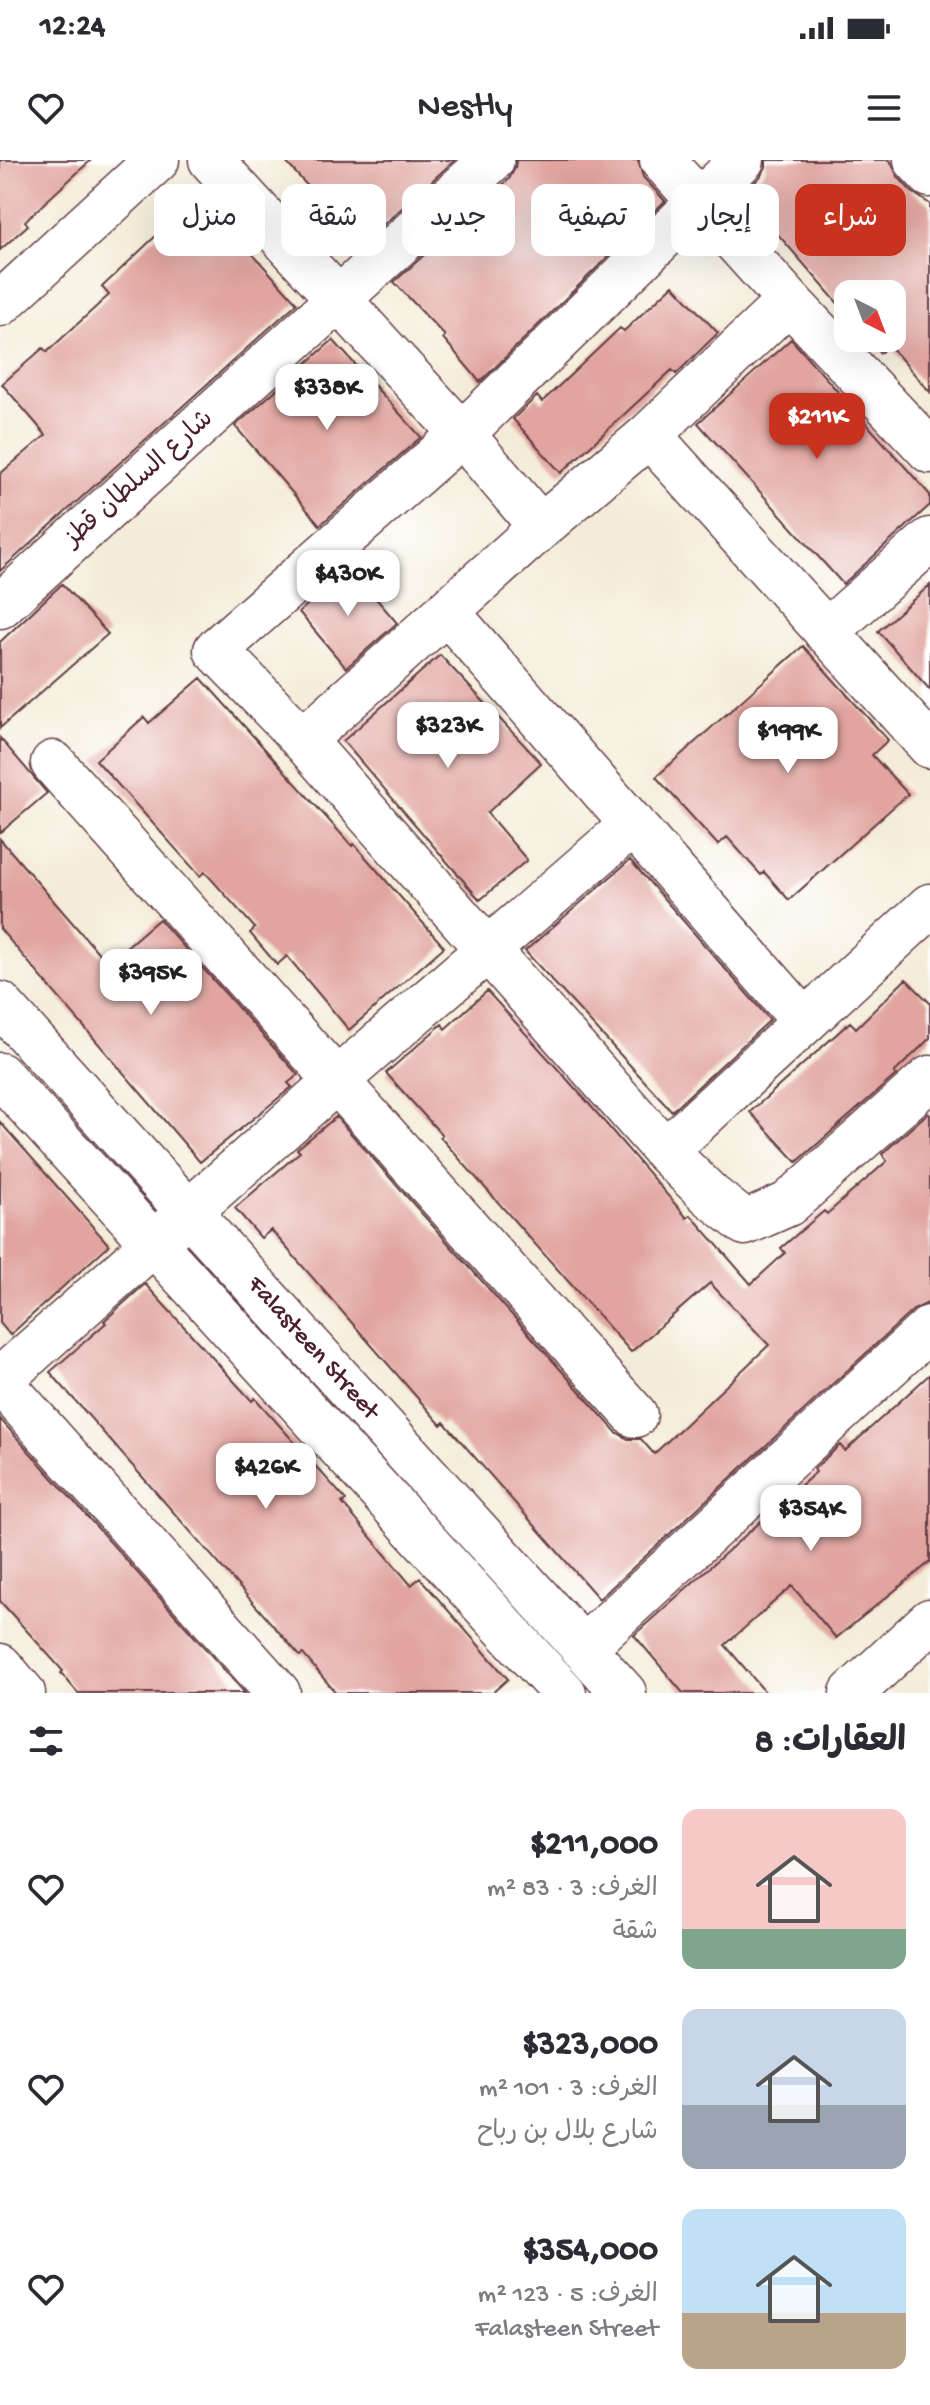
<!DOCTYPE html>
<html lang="ar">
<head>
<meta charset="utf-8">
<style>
	:root { --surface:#fff; --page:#f2f2f3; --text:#2b2b33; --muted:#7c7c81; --accent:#c8321e }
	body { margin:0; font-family:"Gochi Hand","Playpen Sans Arabic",sans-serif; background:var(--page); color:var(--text); direction:rtl; height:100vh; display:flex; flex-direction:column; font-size:30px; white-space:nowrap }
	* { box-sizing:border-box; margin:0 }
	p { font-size:26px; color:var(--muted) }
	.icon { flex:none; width:44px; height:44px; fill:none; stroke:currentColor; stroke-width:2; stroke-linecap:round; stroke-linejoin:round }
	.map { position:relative; height:1533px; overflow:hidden; direction:ltr }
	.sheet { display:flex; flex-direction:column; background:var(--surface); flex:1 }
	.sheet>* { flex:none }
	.top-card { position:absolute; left:24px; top:24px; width:882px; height:72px; direction:rtl; display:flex; gap:16px }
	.needle { width:52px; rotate:138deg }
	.tools { position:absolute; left:834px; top:120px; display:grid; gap:16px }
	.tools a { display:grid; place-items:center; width:72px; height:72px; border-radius:16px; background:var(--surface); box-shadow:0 8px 32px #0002; font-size:40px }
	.price { position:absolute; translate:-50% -68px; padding:0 18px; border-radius:16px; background:#fff; color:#222; font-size:26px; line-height:52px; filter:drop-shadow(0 2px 4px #0008) }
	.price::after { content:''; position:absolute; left:50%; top:48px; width:24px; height:18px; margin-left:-12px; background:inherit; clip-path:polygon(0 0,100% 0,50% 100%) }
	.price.on { background:var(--accent); color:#fff }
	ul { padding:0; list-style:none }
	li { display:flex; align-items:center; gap:24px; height:200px; padding:0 24px }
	li span { display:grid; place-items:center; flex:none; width:224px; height:160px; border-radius:16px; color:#555 }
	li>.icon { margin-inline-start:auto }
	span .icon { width:96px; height:96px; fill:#fffc; stroke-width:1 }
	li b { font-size:34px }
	h2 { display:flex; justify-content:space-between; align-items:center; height:96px; padding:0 24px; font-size:34px }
	.chip { padding:0 28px; border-radius:16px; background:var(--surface); box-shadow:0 8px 32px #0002; font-size:28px; line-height:72px }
	.chip.on { background:var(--accent); color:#fff }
	.status { display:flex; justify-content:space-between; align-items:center; height:56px; padding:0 40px; background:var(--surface); direction:ltr }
	.status svg { height:22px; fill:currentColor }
	header { display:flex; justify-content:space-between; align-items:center; height:104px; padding:0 24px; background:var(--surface); font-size:36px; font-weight:600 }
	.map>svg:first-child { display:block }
</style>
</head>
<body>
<div class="status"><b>12:24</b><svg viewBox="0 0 49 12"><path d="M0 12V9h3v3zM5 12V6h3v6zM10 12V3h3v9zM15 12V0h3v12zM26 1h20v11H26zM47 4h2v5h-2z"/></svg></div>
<header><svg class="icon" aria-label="menu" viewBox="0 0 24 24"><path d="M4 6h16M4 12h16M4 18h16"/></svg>Nestly<svg class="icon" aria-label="heart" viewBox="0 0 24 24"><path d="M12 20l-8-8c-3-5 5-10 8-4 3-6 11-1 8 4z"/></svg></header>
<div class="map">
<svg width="930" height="1533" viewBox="0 0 930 1533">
	<rect width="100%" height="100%" fill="#fff"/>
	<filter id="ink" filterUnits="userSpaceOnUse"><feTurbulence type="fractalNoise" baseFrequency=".0125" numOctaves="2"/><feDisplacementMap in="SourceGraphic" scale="16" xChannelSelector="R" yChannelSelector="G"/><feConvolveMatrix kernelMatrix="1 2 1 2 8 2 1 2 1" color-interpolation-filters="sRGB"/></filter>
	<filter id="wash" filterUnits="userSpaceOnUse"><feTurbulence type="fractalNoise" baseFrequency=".006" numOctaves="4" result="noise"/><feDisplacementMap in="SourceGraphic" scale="32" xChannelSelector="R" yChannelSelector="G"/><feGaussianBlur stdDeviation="1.8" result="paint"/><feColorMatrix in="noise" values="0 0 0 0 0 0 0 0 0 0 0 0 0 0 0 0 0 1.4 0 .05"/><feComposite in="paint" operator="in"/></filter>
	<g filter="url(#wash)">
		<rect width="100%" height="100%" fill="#f4ecd8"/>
		<g id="blocks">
			<!-- building -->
			<path fill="#e1a49f" d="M 0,0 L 91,0 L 25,61 L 28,65 L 0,90 Z
				M 284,0 L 455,0 L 361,85 Z
				M 516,0 L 638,0 L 643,17 L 665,41 L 480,222 L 443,178 L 445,176 L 394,122 L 509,19 L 515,8 Z
				M 766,0 L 890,0 L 898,17 L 912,32 L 930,44 L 930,232 L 889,185 L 880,193 L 868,178 L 892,178 L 892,134 L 848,134 L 848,155 L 743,34 L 760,17 L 766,7 Z
				M 199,35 L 297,143 L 0,411 L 0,314 L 46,275 L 2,224 L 43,188 L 47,192 L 109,135 L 102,127 Z
				M 673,125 L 718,173 L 676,214 L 672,210 L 561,313 L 513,259 L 537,236 L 542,242 L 620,168 L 624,171 Z
				M 791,179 L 930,335 L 930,345 L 843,424 L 698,263 Z
				M 333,180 L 421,277 L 320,365 L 235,266 Z
				M 350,408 L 397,463 L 346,508 L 299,452 Z
				M 62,424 L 108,474 L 0,568 L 0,482 Z
				M 930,425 L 930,530 L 878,471 Z
				M 803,486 L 888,580 L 872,595 L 908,634 L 789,740 L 764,712 L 761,715 L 727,677 L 718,685 L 656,617 Z
				M 440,495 L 541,603 L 487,653 L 527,700 L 480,740 L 343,581 Z
				M 201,518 L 352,686 L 354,684 L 444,787 L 349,870 L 287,796 L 277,805 L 250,773 L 255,768 L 205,712 L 200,716 L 96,600 L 144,557 L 149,563 Z
				M 0,578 L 47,633 L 0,673 Z
				M 0,679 L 102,797 L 103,796 L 109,802 L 159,759 L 298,915 L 288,923 L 292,927 L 200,1002 L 0,769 Z
				M 630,700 L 770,860 L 672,951 L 525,791 Z
				M 906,819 L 930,843 L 930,878 L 894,913 L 896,915 L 797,1002 L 750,952 L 850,862 L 856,868 Z
				M 487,831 L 583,937 L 687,1058 L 691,1055 L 751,1124 L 785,1093 L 781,1088 L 824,1051 L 827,1054 L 887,1001 L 882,994 L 928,953 L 930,955 L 930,1142 L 913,1150 L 599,1439 L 444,1262 L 441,1265 L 271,1070 L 261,1078 L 235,1048 L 300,992 L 297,989 L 336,957 L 616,1272 L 628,1279 L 641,1279 L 654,1294 L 769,1185 L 710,1123 L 631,1192 L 440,977 L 442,975 L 386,913 L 442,864 L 445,869 Z
				M 0,962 L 109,1085 L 10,1175 L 0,1163 Z
				M 145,1124 L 252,1241 L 255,1238 L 346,1340 L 342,1343 L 411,1425 L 420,1418 L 508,1519 L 492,1533 L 336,1533 L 303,1494 L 300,1496 L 50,1212 L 106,1163 L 104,1161 Z
				M 930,1214 L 930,1402 L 836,1478 L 792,1426 L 725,1485 L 766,1533 L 683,1533 L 634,1475 L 816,1312 L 814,1309 L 840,1285 L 845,1291 Z
				M 0,1259 L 245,1533 L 78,1533 L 61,1513 L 63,1511 L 0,1441 Z"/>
		</g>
	</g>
	<g filter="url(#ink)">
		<use href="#blocks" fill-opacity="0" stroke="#643e45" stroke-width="2"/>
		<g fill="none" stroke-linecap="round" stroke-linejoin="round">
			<!-- minor casing -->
			<g stroke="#643e45" stroke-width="47">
				<path id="minor" d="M 211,0 L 462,274 L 541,367
					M 662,0 L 789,141 L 930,291
					M 742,0 L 462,274 L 216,490 L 303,580 L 665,991 L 710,1035 L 745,1063 L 788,1044 L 930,918
					M 916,0 L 930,15
					M 0,144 L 157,0
					M 649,275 L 930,586
					M 0,446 L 492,0
					M 448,453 L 805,862
					M 826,472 L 930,380
					M 303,580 L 541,367 L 649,275 L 789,141
					M 53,603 L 635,1255
					M 0,844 L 624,1533
					M 0,915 L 564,1533
					M 665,991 L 930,746
					M 0,1220 L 336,921 L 633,664
					M 0,1221 L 278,1533
					M 583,1488 L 930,1168
					M 0,1506 L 23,1533
					M 852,1533 L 930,1461"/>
			</g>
			<!-- minor -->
			<use href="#minor" stroke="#fff" stroke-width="44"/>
		</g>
	</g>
	<g text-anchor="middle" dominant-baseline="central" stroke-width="6" stroke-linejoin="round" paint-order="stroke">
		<!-- street labels -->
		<g font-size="26" fill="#4a1f2b" stroke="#fff">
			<text transform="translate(140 320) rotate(-42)">شارع السلطان قطز</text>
			<text transform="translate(312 1189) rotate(48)">Falasteen Street</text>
		</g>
	</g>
</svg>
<div class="tools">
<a><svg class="needle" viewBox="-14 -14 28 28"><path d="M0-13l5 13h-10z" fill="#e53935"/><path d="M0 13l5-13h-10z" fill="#7c7c81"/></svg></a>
</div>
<b class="price" style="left:327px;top:272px">$338K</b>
<b class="price on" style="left:817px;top:301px">$211K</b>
<b class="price" style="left:348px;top:458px">$430K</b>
<b class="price" style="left:448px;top:610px">$323K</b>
<b class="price" style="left:788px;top:615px">$199K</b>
<b class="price" style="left:151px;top:857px">$395K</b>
<b class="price" style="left:266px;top:1351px">$426K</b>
<b class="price" style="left:811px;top:1393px">$354K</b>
<div class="top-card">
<a class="chip on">شراء</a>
<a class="chip">إيجار</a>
<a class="chip">تصفية</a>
<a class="chip">جديد</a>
<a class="chip">شقة</a>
<a class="chip">منزل</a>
</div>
</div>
<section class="sheet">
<h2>العقارات: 8<svg class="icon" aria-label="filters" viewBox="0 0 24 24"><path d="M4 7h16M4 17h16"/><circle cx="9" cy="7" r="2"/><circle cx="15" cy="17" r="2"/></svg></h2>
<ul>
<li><span style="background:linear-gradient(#f6c9c9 75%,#7fa58c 0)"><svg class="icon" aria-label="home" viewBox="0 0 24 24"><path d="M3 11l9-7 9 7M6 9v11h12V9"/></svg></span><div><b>$211,000</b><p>الغرف: 3 · 83 m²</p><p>شقة</p></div><svg class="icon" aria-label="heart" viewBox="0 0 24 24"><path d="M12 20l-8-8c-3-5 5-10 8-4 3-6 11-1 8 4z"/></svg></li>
<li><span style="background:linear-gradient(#c9d6e8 60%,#9aa5b1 0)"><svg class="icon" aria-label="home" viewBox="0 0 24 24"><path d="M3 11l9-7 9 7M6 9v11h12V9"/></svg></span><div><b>$323,000</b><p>الغرف: 3 · 101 m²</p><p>شارع بلال بن رباح</p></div><svg class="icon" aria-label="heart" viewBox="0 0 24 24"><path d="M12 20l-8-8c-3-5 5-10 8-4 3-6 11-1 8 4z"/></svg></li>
<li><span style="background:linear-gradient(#bfe0f5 65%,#b9a48a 0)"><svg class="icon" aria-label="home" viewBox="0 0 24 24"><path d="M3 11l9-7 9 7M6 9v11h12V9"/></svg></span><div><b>$354,000</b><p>الغرف: 5 · 123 m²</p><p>Falasteen Street</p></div><svg class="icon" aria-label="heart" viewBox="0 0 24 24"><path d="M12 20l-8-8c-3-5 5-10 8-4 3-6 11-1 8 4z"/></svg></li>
</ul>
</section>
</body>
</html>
